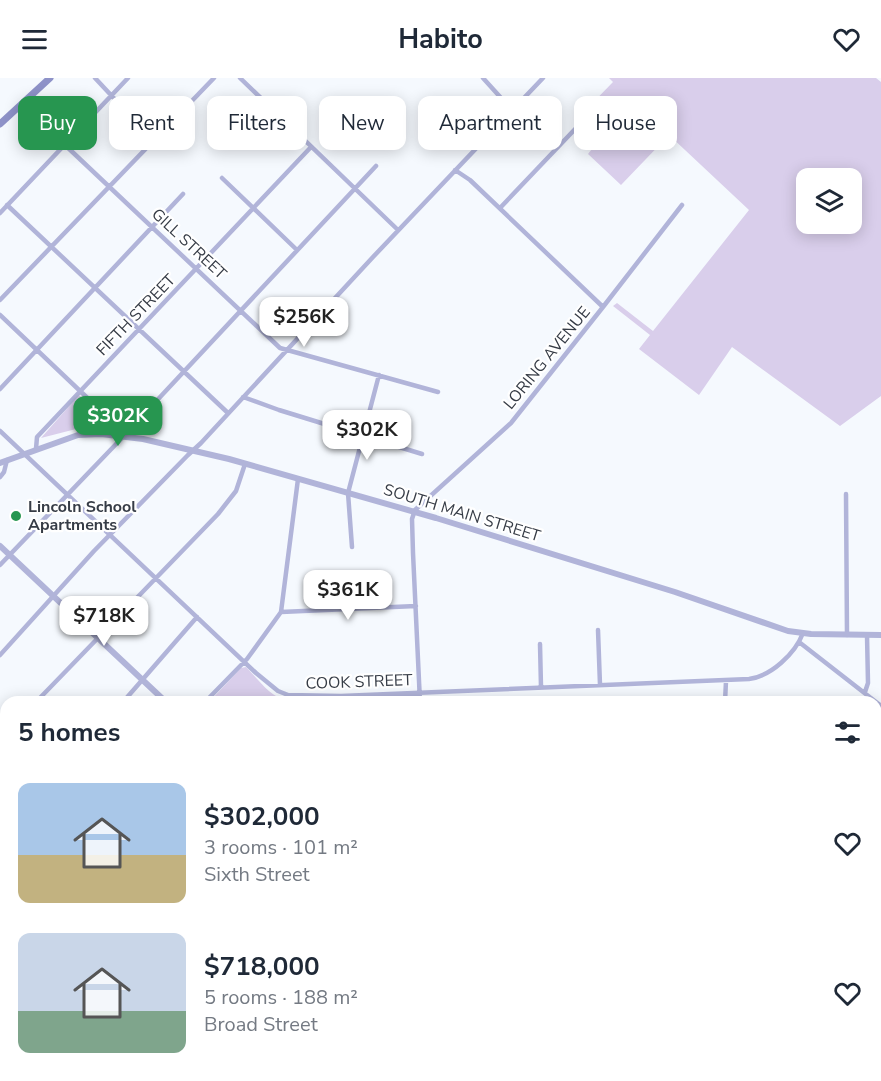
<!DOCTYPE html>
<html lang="en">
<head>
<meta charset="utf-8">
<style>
	:root { --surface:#fff; --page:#f6f6f7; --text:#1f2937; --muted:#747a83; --accent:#279650 }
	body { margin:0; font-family:"Nunito Sans",sans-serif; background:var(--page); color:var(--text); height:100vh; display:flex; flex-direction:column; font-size:22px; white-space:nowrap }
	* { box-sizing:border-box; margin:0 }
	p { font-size:20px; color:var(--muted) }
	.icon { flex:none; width:33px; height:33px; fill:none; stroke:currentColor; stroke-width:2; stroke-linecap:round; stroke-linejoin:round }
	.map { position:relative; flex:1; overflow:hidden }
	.details { position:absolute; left:0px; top:618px; width:882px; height:386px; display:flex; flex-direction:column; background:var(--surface); border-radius:18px 18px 0 0; box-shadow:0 3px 15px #0003 }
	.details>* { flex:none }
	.top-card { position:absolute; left:18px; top:18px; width:846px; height:54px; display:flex; gap:12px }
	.fabs { position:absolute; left:796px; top:90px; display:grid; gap:12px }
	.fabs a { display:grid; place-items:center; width:66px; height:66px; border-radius:12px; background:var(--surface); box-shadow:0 3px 15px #0003; font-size:30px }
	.price { position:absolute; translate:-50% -51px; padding:0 14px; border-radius:12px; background:#fff; color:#222; font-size:20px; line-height:39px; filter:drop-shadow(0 2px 3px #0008) }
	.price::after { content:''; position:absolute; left:50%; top:36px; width:18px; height:14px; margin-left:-9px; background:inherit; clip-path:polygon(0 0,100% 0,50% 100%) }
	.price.current { background:var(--accent); color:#fff }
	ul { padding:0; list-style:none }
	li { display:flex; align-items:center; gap:18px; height:150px; padding:0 18px }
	li span { display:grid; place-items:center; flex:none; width:168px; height:120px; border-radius:12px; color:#555 }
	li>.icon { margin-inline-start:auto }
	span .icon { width:72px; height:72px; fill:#fffc; stroke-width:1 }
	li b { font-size:26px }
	h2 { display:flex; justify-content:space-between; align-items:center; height:72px; padding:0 18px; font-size:26px }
	.tag { padding:0 21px; border-radius:12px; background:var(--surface); box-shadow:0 3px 15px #0003; font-size:21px; line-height:54px }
	.tag.current { background:var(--accent); color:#fff }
	header { display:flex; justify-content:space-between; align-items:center; height:78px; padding:0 18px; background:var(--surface); font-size:27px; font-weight:700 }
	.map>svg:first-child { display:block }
</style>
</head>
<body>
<header><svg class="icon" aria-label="menu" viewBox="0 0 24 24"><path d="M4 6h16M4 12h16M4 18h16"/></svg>Habito<svg class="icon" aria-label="heart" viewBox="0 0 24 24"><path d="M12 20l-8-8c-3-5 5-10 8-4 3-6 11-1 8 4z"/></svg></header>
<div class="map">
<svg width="881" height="1003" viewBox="0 0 881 1003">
	<rect width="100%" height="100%" fill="#f5f9fe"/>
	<!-- green -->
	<path fill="#d9ceeb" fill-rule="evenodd" d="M 609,0 L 876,0 L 881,4 L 881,318 L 840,348 L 732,269 L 699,317 L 639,271 L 650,257 L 613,228 L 617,225 L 653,253 L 749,132 L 669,57 L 621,107 L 588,76 L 595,67 L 580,52 L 583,48 L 577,41 L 613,4 ZM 807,100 L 852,100 L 852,146 L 807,146 Z
		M 79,317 L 114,350 L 111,351 L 76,351 L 41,360 Z
		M 246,589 C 262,605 271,622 294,623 L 209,624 L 241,590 Z
		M 876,766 L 881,767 L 881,851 L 876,847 Z"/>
	<!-- water -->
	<path fill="#9ed1df" d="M 0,754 L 6,758 L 6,803 L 0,801 Z
		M 278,998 L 320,998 L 324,1003 L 284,1003 Z"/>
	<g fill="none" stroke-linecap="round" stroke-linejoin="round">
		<!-- minor -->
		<path stroke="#b1b4d9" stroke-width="4.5" d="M 95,0 L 153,62
			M 240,0 L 398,152
			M 483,0 L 512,32
			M 65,67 L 280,270 L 438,314
			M 222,100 L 297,172
			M 7,127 L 228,335
			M 500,130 L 578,48 L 581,46 L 588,51
			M 0,135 L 128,0
			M 0,222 L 214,0
			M 603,229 L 682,127
			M 0,237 L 118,349 L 123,358
			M 0,311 L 183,116
			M 243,319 L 279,332 L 422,376
			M 0,353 L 256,595 L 278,613 L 288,617 L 341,618 L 749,601 C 771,598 795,576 803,555
			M 36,371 L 37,359 L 311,69
			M 0,399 L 4,394 L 7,382
			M 846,416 L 847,557
			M 352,469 L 348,415 L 379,297
			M 0,487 L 119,363 L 376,88
			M 281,534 L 416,528
			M 598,552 L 600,607
			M 799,564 L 876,624
			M 540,566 L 541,609
			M 0,577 L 94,473 L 188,377 L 201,365 L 373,179 L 543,0
			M 865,614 L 868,605 L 867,557
			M 36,624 L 218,436 L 236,413 L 245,386
			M 123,624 L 197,539
			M 205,624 L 247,581 L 281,534 L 298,401
			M 420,624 L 413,475 L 412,441 L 415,432 L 511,345 L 603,229 L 470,102 L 455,92
			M 725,624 L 726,603
			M 876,624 L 881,628
			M 2,658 L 6,654
			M 0,710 L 6,712
			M 430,998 L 436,1003"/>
		<!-- tertiary -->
		<path stroke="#b1b4d9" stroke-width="6" d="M 0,385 L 78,357 L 101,356 L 143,361 L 229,381 L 436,440 L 675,514 L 788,553 L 811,556 L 881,557
			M 0,468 L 166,624
			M 528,998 L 530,1003"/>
		<!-- secondary -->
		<path stroke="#8e92c8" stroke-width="7" d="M 0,46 L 50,0"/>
		<!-- trunk -->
		<path stroke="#6c6eb5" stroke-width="8" d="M 0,898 L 6,899
			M 0,909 L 6,911
			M 164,998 L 172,1003
			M 184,998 L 191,1003"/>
		<!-- rail -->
		<path stroke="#797e87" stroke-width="1.5" stroke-dasharray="9 4.5" stroke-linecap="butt" d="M 0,853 L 6,854
			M 253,998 L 261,1003"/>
	</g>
	<!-- markers -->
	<circle fill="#279650" stroke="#fff" stroke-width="2" cx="16" cy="438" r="6"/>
	<g text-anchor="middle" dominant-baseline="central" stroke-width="4.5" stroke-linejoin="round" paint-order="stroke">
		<!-- street labels -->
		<g font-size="16" fill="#363c46" stroke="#fff">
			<text transform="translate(189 166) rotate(43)">GILL STREET</text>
			<text transform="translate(136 237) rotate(-46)">FIFTH STREET</text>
			<text transform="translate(547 280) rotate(-51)">LORING AVENUE</text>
			<text transform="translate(462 435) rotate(17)">SOUTH MAIN STREET</text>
			<text transform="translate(359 604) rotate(-2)">COOK STREET</text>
		</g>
		<!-- poi labels -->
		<g font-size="16" font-weight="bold" fill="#363c46" stroke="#fff" text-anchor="start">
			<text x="28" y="429">Lincoln School<tspan x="28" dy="18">Apartments</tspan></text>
		</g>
	</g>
</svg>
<div class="fabs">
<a><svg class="icon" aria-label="layers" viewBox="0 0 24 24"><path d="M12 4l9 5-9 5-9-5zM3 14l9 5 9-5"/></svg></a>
</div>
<b class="price" style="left:304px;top:270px">$256K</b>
<b class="price current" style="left:118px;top:369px">$302K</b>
<b class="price" style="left:367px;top:383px">$302K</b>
<b class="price" style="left:348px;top:543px">$361K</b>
<b class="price" style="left:104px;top:569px">$718K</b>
<div class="top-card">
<a class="tag current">Buy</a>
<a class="tag">Rent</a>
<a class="tag">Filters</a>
<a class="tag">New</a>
<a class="tag">Apartment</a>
<a class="tag">House</a>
</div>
<section class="details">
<h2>5 homes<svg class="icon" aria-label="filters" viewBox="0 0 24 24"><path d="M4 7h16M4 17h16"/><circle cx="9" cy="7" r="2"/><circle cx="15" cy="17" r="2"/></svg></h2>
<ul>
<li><span style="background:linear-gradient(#a9c7e8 60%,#c2b280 0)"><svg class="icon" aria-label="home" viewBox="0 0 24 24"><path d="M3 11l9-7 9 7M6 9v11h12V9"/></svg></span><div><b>$302,000</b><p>3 rooms · 101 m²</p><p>Sixth Street</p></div><svg class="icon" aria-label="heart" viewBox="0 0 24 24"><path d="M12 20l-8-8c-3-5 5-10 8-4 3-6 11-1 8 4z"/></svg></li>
<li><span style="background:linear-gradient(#c9d6e8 65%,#7fa58c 0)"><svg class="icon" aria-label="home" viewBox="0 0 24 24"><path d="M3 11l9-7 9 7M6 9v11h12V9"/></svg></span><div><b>$718,000</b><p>5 rooms · 188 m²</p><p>Broad Street</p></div><svg class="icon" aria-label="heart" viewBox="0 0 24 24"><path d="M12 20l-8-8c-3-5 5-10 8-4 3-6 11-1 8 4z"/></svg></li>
</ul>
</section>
</div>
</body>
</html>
